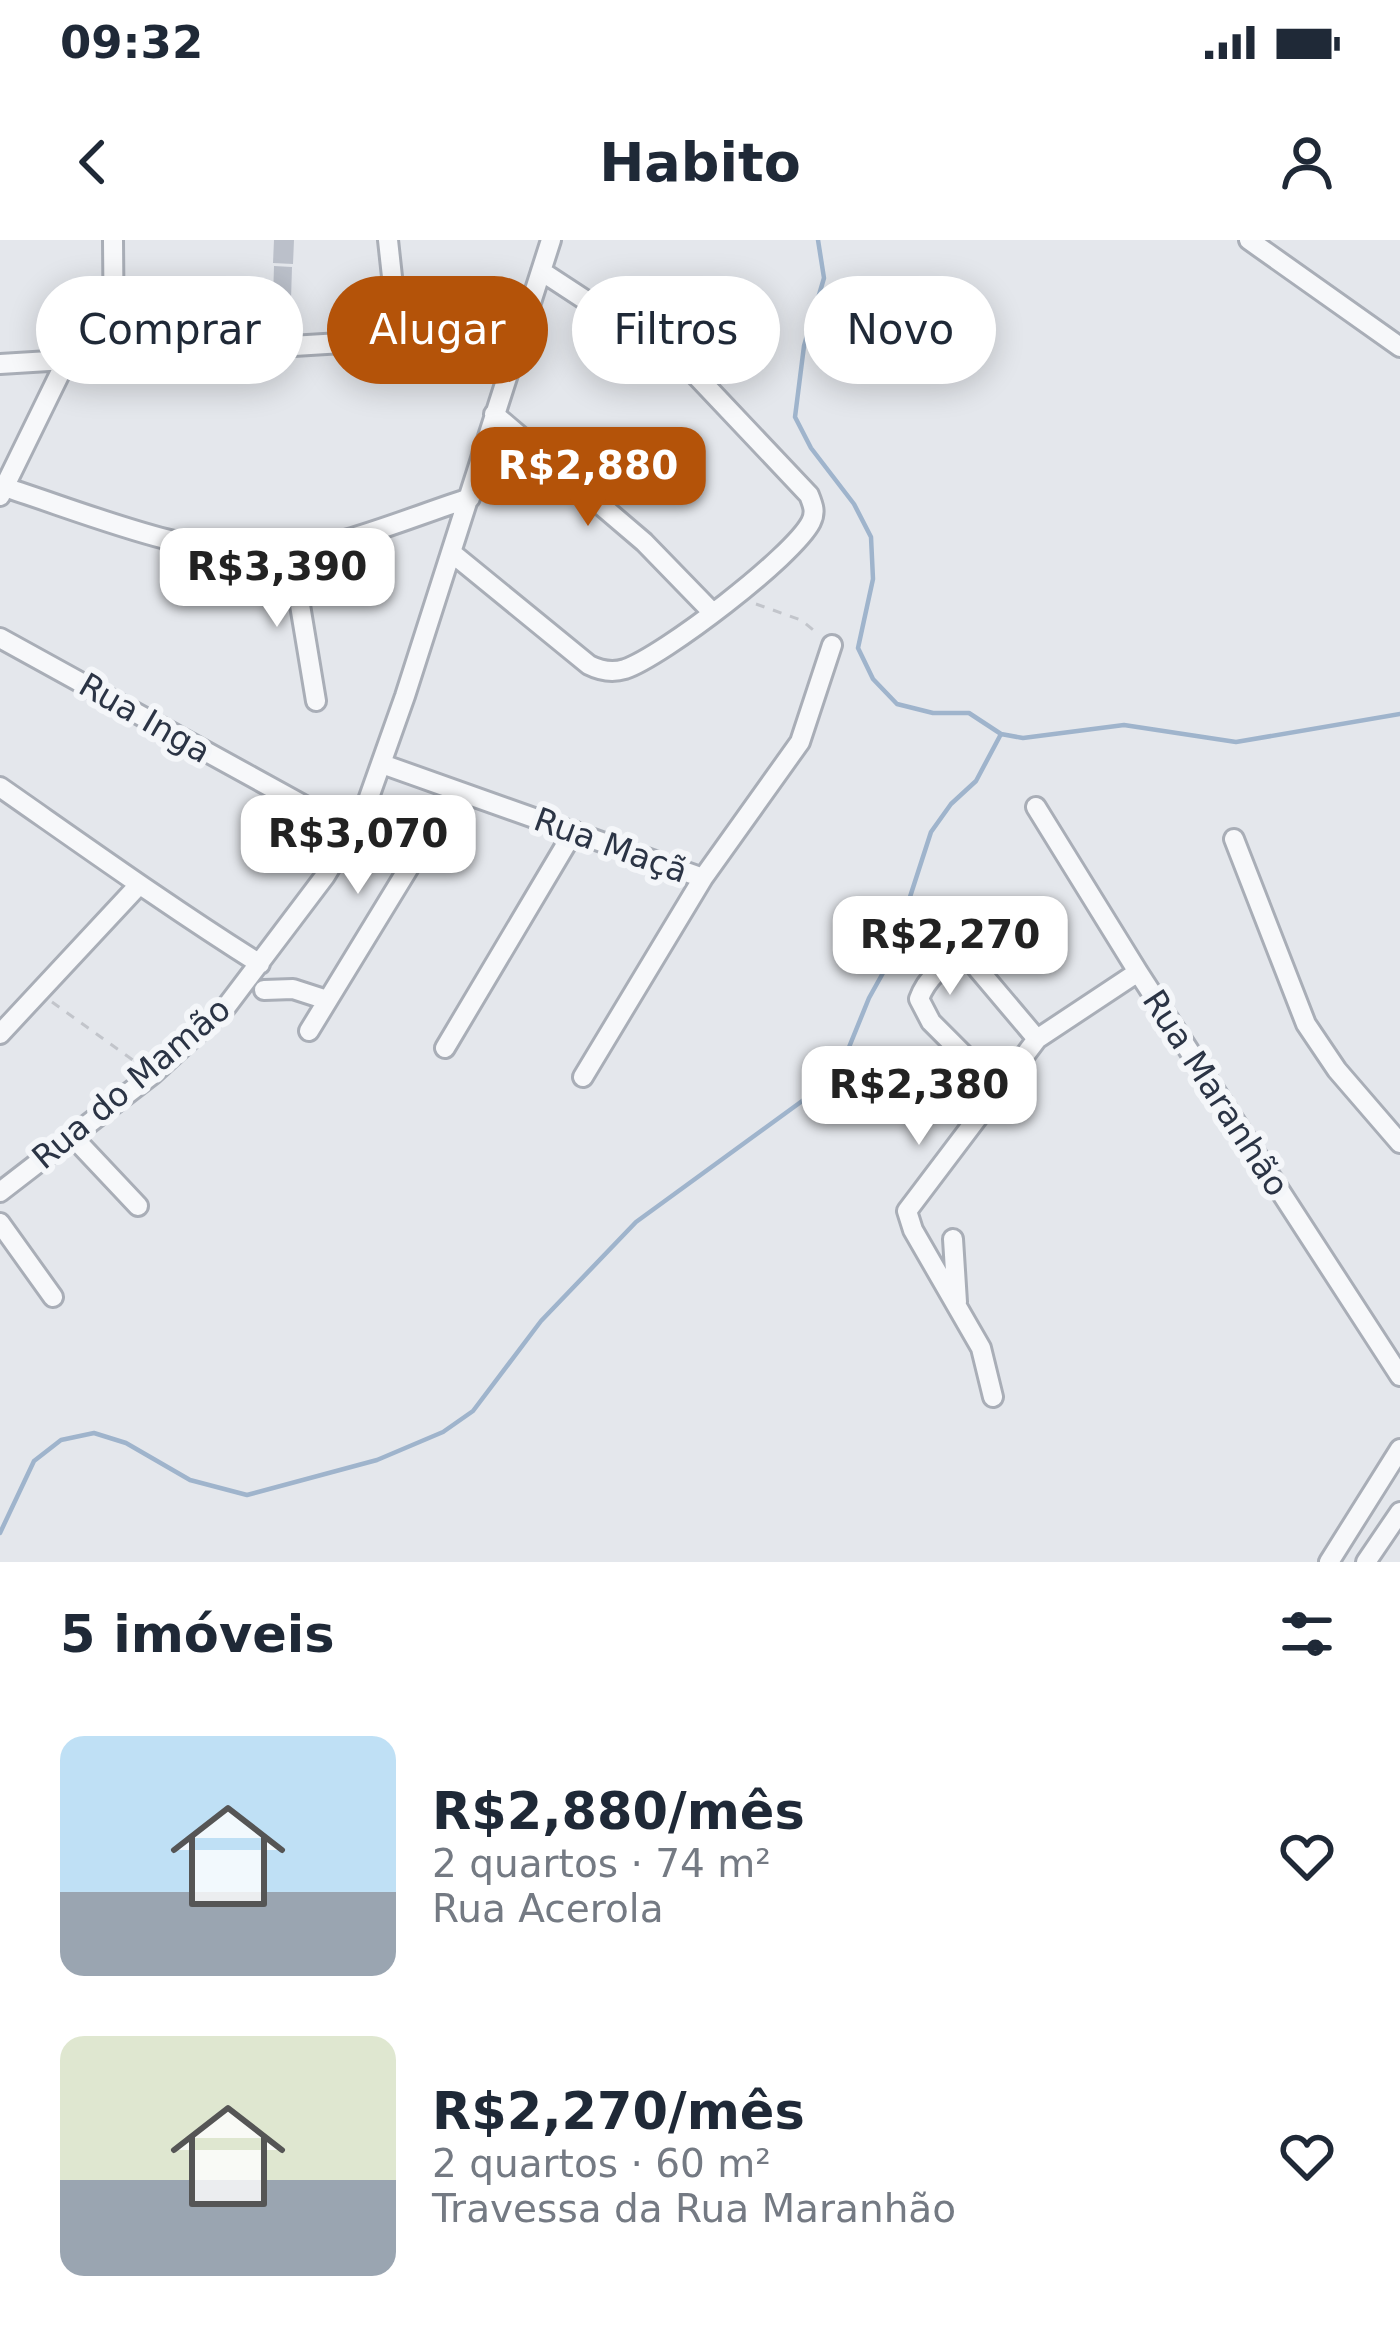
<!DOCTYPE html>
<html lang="pt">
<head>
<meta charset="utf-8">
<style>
	:root { --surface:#fff; --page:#f2f2f3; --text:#1f2937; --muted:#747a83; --accent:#b45309 }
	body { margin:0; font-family:"DejaVu Sans",sans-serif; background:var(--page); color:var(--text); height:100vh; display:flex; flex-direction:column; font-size:45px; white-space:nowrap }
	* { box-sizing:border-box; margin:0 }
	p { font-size:39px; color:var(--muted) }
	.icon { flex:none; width:66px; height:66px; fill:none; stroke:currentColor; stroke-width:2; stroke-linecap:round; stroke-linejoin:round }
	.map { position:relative; height:1322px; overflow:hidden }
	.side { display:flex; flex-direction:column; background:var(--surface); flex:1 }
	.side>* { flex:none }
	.banner { position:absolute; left:36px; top:36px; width:1329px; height:108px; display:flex; gap:24px }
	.price { position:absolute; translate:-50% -102px; padding:0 27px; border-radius:24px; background:#fff; color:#222; font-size:39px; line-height:78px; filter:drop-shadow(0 3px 6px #0008) }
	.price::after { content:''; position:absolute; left:50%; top:72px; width:36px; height:27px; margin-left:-18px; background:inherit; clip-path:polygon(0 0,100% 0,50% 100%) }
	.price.active { background:var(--accent); color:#fff }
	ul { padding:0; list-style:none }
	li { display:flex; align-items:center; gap:36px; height:300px; padding:0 60px }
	li span { display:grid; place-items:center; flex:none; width:336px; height:240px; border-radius:24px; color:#555 }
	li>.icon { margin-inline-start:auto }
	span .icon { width:144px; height:144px; fill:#fffc; stroke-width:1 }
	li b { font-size:51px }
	h2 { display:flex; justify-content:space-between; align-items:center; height:144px; padding:0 60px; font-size:51px }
	.pill { padding:0 42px; border-radius:54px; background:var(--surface); box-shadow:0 6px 30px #0003; font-size:42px; line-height:108px }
	.pill.active { background:var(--accent); color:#fff }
	.status { display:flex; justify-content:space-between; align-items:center; height:84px; padding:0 60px; background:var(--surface); direction:ltr }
	.status svg { height:33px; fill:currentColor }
	header { display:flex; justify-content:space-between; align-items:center; height:156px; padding:0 60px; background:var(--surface); font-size:54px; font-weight:700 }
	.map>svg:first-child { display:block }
</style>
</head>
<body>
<div class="status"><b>09:32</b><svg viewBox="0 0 49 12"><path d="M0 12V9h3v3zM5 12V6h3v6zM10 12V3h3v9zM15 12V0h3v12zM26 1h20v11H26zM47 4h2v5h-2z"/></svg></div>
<header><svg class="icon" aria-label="back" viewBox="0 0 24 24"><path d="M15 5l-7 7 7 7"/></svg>Habito<svg class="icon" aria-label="person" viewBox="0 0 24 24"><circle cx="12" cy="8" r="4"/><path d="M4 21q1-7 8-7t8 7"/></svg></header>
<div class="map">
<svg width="1400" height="1322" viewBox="0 0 1400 1322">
	<rect width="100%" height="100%" fill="#e4e7ec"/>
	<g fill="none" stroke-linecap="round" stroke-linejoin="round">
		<!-- stream -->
		<path stroke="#9fb4cc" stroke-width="4.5" d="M 818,0 L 824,38 L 804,106 L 795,177 L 811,208 L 854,264 L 871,297 L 873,339 L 858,408 L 873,439 L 897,464 L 933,473 L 969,473 L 1001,494 L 1023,498 L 1124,485 L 1236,502 L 1400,474
			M 0,1293 L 34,1221 L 61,1200 L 94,1193 L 126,1203 L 190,1240 L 247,1255 L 377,1220 L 443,1192 L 473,1171 L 541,1081 L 636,982 L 820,848 L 843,822 L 869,758 L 903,697 L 909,660 L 931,592 L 951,564 L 976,541 L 1001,494"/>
	</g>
	<!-- building -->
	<path fill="#bbc0ca" d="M 274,0 L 294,0 L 293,24 L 273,23 Z
		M 274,26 L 292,27 L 290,91 L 272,91 Z
		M 137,37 L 152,38 L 151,63 L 136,62 Z
		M 186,61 L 205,61 L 206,101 L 187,102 Z
		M 135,73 L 154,74 L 153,105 L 135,105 Z"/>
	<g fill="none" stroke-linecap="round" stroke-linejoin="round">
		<!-- minor casing -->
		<g stroke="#a9aeb7" stroke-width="24">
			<path id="minor" d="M 113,0 L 114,115
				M 388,0 L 399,101
				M 1249,0 L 1400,107
				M 0,124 L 520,92
				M 494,174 L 644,302 L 711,371
				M 4,247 C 86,273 188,317 274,313 C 336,310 410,277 470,258
				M 0,256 L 66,121
				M 291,311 L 316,461
				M 452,313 L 589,425 C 601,431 612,433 625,429 C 663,416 793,317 811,282 C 816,272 813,265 809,255 L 689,128 L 541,31
				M 0,398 L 352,592
				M 382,524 L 703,638
				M 0,547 C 86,607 171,668 260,724
				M 1036,567 L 1138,732 L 1400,1136
				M 1234,599 L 1306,784 L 1337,830 L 1400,903
				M 264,750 L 293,749 L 327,760
				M 309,791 L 455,552
				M 0,794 L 137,647
				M 445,808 L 574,591
				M 583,837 L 703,638 L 800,502 L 832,405
				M 999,850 L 931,782 L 919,759 C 926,739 945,721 966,715 L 1037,799
				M 73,897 L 138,966
				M 0,952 L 153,834 L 226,767 L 325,636 L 352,592 L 367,563 L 405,456 L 551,0
				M 0,983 L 53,1057
				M 953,999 L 957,1062
				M 993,1157 L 981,1108 L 913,990 L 907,971 L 1037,799 L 1138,732
				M 1329,1322 L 1400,1209
				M 1366,1322 L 1400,1272"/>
		</g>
		<!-- path -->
		<path stroke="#c2c5cb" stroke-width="3" stroke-dasharray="9 9" stroke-linecap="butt" d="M 756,364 L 801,380 L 817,393
			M 52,762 L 137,823"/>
		<!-- minor -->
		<use href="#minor" stroke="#f7f8fa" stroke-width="18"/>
	</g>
	<g text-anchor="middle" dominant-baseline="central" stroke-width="12" stroke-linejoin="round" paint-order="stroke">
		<!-- street labels -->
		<g font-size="33" fill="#2b3445" stroke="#f4f6f9">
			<text transform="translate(145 478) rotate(30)">Rua Inga</text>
			<text transform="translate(611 605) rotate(20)">Rua Maçã</text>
			<text transform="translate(131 843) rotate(-40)">Rua do Mamão</text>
			<text transform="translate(1216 853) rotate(57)">Rua Maranhão</text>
		</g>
	</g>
</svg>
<b class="price active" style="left:588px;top:289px">R$2,880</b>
<b class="price" style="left:277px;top:390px">R$3,390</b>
<b class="price" style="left:358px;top:657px">R$3,070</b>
<b class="price" style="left:950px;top:758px">R$2,270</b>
<b class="price" style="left:919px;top:908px">R$2,380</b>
<div class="banner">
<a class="pill">Comprar</a>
<a class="pill active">Alugar</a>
<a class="pill">Filtros</a>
<a class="pill">Novo</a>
</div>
</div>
<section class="side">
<h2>5 imóveis<svg class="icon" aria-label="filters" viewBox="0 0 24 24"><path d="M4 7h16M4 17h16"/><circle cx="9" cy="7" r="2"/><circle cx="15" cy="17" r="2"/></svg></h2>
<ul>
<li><span style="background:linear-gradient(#bfe0f5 65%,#9aa5b1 0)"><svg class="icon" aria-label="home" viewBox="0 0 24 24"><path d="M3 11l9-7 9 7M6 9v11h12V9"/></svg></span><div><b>R$2,880/mês</b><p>2 quartos · 74 m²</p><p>Rua Acerola</p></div><svg class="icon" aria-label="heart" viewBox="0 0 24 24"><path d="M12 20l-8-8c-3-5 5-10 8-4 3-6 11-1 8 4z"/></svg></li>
<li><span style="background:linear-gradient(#dfe7d0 60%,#9aa5b1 0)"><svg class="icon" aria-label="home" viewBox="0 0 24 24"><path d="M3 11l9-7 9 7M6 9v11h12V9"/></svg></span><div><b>R$2,270/mês</b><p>2 quartos · 60 m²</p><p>Travessa da Rua Maranhão</p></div><svg class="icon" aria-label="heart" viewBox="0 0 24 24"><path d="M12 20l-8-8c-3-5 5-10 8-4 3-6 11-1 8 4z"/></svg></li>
</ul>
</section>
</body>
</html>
